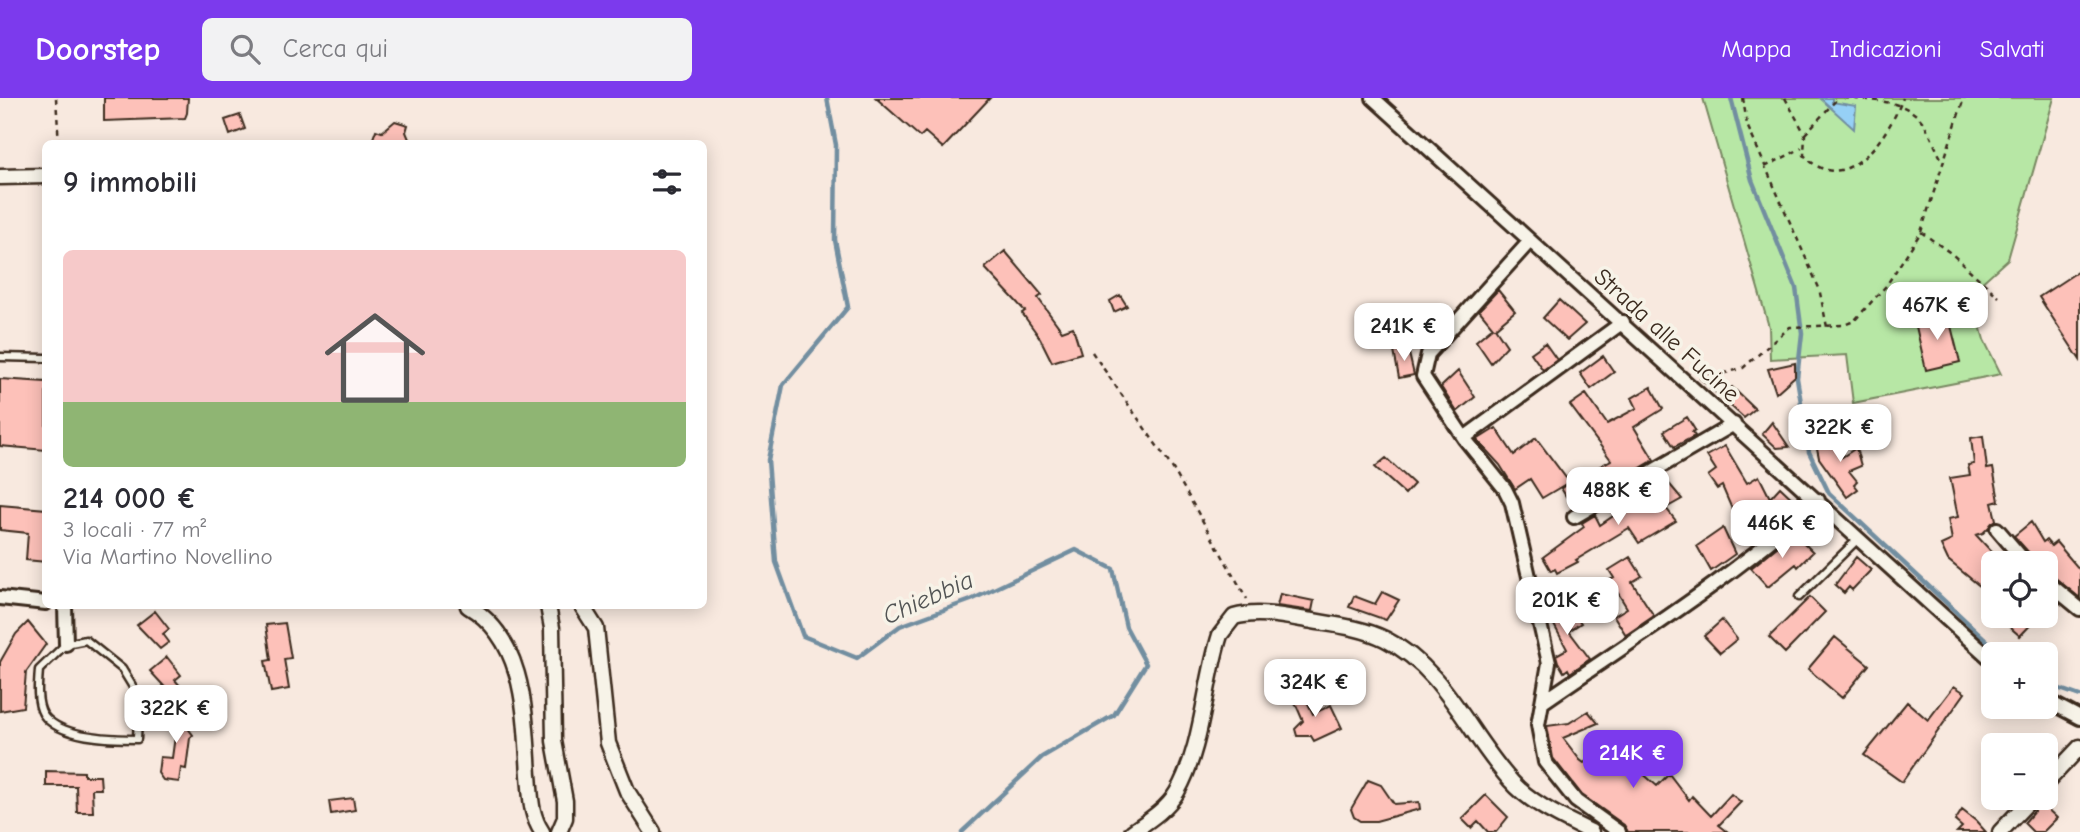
<!DOCTYPE html>
<html lang="it">
<head>
<meta charset="utf-8">
<style>
	:root { --surface:#fff; --page:#f2f2f3; --text:#2b2b33; --muted:#7c7c81; --line:#e1e1e2; --accent:#7c3aed }
	body { margin:0; font-family:"Comic Neue",sans-serif; background:var(--page); color:var(--text); height:100vh; display:flex; flex-direction:column; font-size:26px; white-space:nowrap }
	* { box-sizing:border-box; margin:0 }
	p { font-size:23px; color:var(--muted) }
	.icon { flex:none; width:38px; height:38px; fill:none; stroke:currentColor; stroke-width:2; stroke-linecap:round; stroke-linejoin:round }
	.map { position:relative; flex:1; overflow:hidden }
	.panel { position:absolute; left:42px; top:42px; width:665px; height:469px; display:flex; flex-direction:column; background:var(--surface); border-radius:10px; box-shadow:0 4px 18px #0003 }
	.panel>* { flex:none }
	.fabs { position:absolute; left:1981px; top:453px; display:grid; gap:14px }
	.fabs a { display:grid; place-items:center; width:77px; height:77px; border-radius:10px; background:var(--surface); box-shadow:0 4px 18px #0003; font-size:35px }
	.price { position:absolute; translate:-50% -60px; padding:0 16px; border-radius:14px; background:#fff; color:#222; font-size:23px; line-height:46px; filter:drop-shadow(0 2px 4px #0008) }
	.price::after { content:''; position:absolute; left:50%; top:42px; width:21px; height:16px; margin-left:-10px; background:inherit; clip-path:polygon(0 0,100% 0,50% 100%) }
	.price.active { background:var(--accent); color:#fff }
	ul { padding:0; list-style:none }
	li { display:grid; align-content:center; gap:14px; height:371px; padding:0 21px }
	li+li { border-top:2px solid var(--line) }
	li span { display:grid; place-items:center; height:217px; border-radius:10px; color:#555 }
	li>.icon { margin-inline-start:auto }
	span .icon { width:126px; height:126px; fill:#fffc; stroke-width:1 }
	li b { font-size:30px }
	h2 { display:flex; justify-content:space-between; align-items:center; height:84px; padding:0 21px; font-size:30px }
	header { display:flex; align-items:center; gap:42px; box-sizing:border-box; height:98px; padding:0 35px; background:var(--accent); color:#fff }
	header strong { font-size:33px }
	nav { display:flex; gap:38px; margin-inline-start:auto; font-size:24px }
	.search { width:490px; height:63px; background:var(--page); display:flex; align-items:center; gap:18px; box-sizing:border-box; padding:0 24px; border-radius:10px; color:var(--muted); font-size:26px }
	.map>svg:first-child { display:block }
</style>
</head>
<body>
<header>
<strong>Doorstep</strong>
<div class="search"><svg class="icon" aria-label="search" viewBox="0 0 24 24"><circle cx="10" cy="10" r="6"/><path d="M15 15l6 6"/></svg>Cerca qui</div>
<nav><a>Mappa</a><a>Indicazioni</a><a>Salvati</a></nav>
</header>
<div class="map">
<svg width="2080" height="734" viewBox="0 0 2080 734">
	<rect width="100%" height="100%" fill="#f8e9df"/>
	<filter id="ink" filterUnits="userSpaceOnUse"><feTurbulence type="fractalNoise" baseFrequency=".0143" numOctaves="2"/><feDisplacementMap in="SourceGraphic" scale="14" xChannelSelector="R" yChannelSelector="G"/><feConvolveMatrix kernelMatrix="1 2 1 2 8 2 1 2 1" color-interpolation-filters="sRGB"/></filter>
	<g filter="url(#ink)">
		<!-- green -->
		<path fill="#b7e7a5" stroke="#798862" stroke-width="2" d="M 1703,0 L 2054,0 L 2008,161 L 1978,188 L 1973,201 L 1984,242 L 2001,276 L 1853,305 L 1847,257 L 1770,261 L 1769,229 Z"/>
		<!-- water -->
		<path fill="#96d0f6" stroke="#728ea0" stroke-width="2" d="M 1820,0 L 1832,0 L 1832,4 L 1856,8 L 1854,31 Z"/>
		<g fill="none" stroke-linecap="round" stroke-linejoin="round">
			<!-- stream -->
			<path stroke="#728ea0" stroke-width="4.5" d="M 827,0 L 836,47 L 835,142 L 848,209 L 783,287 L 768,362 L 776,464 L 803,538 L 857,560 L 900,528 L 971,502 L 1076,452 L 1113,471 L 1126,529 L 1146,566 L 1114,617 L 1042,659 L 962,734
				M 1731,0 L 1752,82 L 1796,190 L 1802,235 L 1797,280 L 1809,354 L 1829,395 L 2001,556
				M 2046,586 L 2080,598"/>
		</g>
		<!-- building -->
		<path fill="#fdc1b9" stroke="#3b2a1e" stroke-width="2" d="M 104,0 L 188,0 L 187,15 L 185,20 L 104,23 Z
			M 876,0 L 990,0 L 943,50 L 925,34 L 920,39 Z
			M 240,17 L 245,31 L 230,37 L 225,22 Z
			M 395,23 L 408,27 L 406,34 L 411,46 L 371,46 L 376,32 L 382,34 Z
			M 1005,153 L 1042,197 L 1038,200 L 1062,233 L 1073,229 L 1081,255 L 1052,264 L 1040,240 L 1022,215 L 1025,213 L 985,170 Z
			M 2080,172 L 2080,262 L 2039,199 Z
			M 1498,192 L 1515,213 L 1495,230 L 1507,248 L 1491,265 L 1476,243 L 1493,229 L 1479,212 Z
			M 1120,197 L 1127,208 L 1114,214 L 1110,203 Z
			M 1559,202 L 1585,226 L 1567,242 L 1543,220 Z
			M 1948,216 L 1960,264 L 1926,272 L 1915,224 Z
			M 1545,245 L 1557,262 L 1543,272 L 1531,255 Z
			M 1408,251 L 1414,277 L 1399,280 L 1394,253 Z
			M 1603,258 L 1614,274 L 1591,291 L 1580,275 Z
			M 1795,265 L 1795,278 L 1776,295 L 1768,271 Z
			M 1458,273 L 1475,299 L 1457,314 L 1441,289 Z
			M 1705,273 L 1729,291 L 1732,289 L 1755,311 L 1744,320 L 1700,280 Z
			M 0,281 L 46,284 L 46,352 L 0,348 Z
			M 1651,289 L 1663,311 L 1634,329 L 1654,362 L 1573,410 L 1561,390 L 1611,362 L 1570,307 L 1586,296 L 1607,326 L 1637,310 L 1632,300 Z
			M 1687,319 L 1695,332 L 1692,334 L 1695,338 L 1674,349 L 1664,333 Z
			M 1772,324 L 1789,349 L 1777,350 L 1762,336 Z
			M 1496,330 L 1514,357 L 1536,340 L 1569,384 L 1542,400 L 1530,381 L 1515,391 L 1500,367 L 1477,342 Z
			M 1983,338 L 1987,371 L 1993,370 L 1999,403 L 1992,405 L 1996,422 L 1983,435 L 1976,437 L 2003,466 L 1993,466 L 1993,499 L 1948,462 L 1941,447 L 1952,442 L 1948,421 L 1958,419 L 1950,380 L 1970,377 L 1968,367 L 1974,366 L 1971,340 Z
			M 1839,341 L 1842,359 L 1856,350 L 1861,368 L 1849,373 L 1857,383 L 1854,386 L 1858,391 L 1847,399 L 1819,360 L 1816,345 Z
			M 1725,348 L 1747,385 L 1759,378 L 1770,400 L 1780,389 L 1799,407 L 1772,430 L 1757,416 L 1738,425 L 1722,388 L 1717,391 L 1708,378 L 1716,372 L 1707,358 Z
			M 1386,360 L 1414,386 L 1405,396 L 1375,369 Z
			M 1666,382 L 1682,401 L 1666,410 L 1676,423 L 1639,445 L 1629,430 L 1576,462 L 1578,464 L 1557,475 L 1555,471 L 1551,473 L 1543,459 L 1584,429 L 1582,425 L 1595,417 L 1600,427 Z
			M 0,407 L 46,411 L 46,464 L 26,462 L 28,435 L 0,432 Z
			M 2031,424 L 2043,444 L 2046,442 L 2051,448 L 2056,444 L 2080,472 L 2080,500 L 2049,475 L 2046,466 L 2039,466 L 2014,438 Z
			M 1723,430 L 1735,456 L 1711,473 L 1697,448 Z
			M 1794,435 L 1813,454 L 1798,469 L 1796,466 L 1768,489 L 1751,470 Z
			M 1630,459 L 1642,478 L 1632,484 L 1654,518 L 1626,537 L 1614,518 L 1627,510 L 1610,482 L 1614,480 L 1609,472 Z
			M 1856,459 L 1871,472 L 1852,492 L 1849,489 L 1844,495 L 1835,487 Z
			M 1382,494 L 1399,502 L 1386,522 L 1349,509 L 1354,498 L 1375,506 Z
			M 1280,496 L 1314,503 L 1312,513 L 1277,508 Z
			M 1810,499 L 1825,514 L 1785,555 L 1769,539 Z
			M 1562,501 L 1581,525 L 1569,533 L 1590,561 L 1570,575 L 1568,571 L 1564,574 L 1558,564 L 1556,557 L 1567,551 L 1546,512 Z
			M 155,513 L 169,531 L 163,536 L 169,544 L 160,551 L 137,527 Z
			M 1997,518 L 2039,518 L 2020,538 Z
			M 1722,522 L 1737,541 L 1720,555 L 1704,538 Z
			M 28,524 L 46,546 L 26,574 L 23,609 L 0,613 L 0,564 L 16,536 Z
			M 285,525 L 291,560 L 284,561 L 289,591 L 271,594 L 265,563 L 271,562 L 266,527 Z
			M 1835,539 L 1869,567 L 1842,600 L 1808,571 Z
			M 167,559 L 181,577 L 175,582 L 182,590 L 172,597 L 150,573 Z
			M 1954,588 L 1965,595 L 1902,684 L 1864,657 L 1907,604 L 1928,622 Z
			M 1301,591 L 1313,616 L 1331,607 L 1342,630 L 1314,643 L 1311,638 L 1297,638 L 1295,631 L 1303,623 L 1291,595 Z
			M 180,606 L 193,624 L 187,629 L 193,637 L 190,640 L 186,671 L 181,670 L 179,684 L 163,682 L 158,675 L 160,659 L 172,660 L 175,638 L 161,620 Z
			M 1588,613 L 1598,625 L 1563,640 L 1580,662 L 1584,665 L 1598,653 L 1606,667 L 1614,661 L 1627,674 L 1633,667 L 1657,688 L 1669,676 L 1689,702 L 1692,698 L 1711,718 L 1731,696 L 1741,704 L 1719,727 L 1728,734 L 1628,734 L 1624,727 L 1582,697 L 1553,660 L 1547,628 L 1569,625 Z
			M 46,673 L 84,674 L 84,678 L 100,678 L 101,691 L 92,691 L 93,714 L 77,714 L 76,688 L 46,688 Z
			M 1368,682 L 1381,687 L 1394,706 L 1419,704 L 1420,711 L 1376,723 L 1360,723 L 1354,719 L 1351,711 Z
			M 1486,697 L 1508,719 L 1496,734 L 1488,734 L 1478,723 L 1471,730 L 1462,721 Z
			M 353,700 L 355,712 L 331,716 L 329,703 Z
			M 2041,705 L 2057,720 L 2043,734 L 2033,734 L 2024,725 Z
			M 1962,712 L 1976,723 L 1986,734 L 1957,734 L 1962,729 L 1955,723 Z"/>
		<g fill="none" stroke-linecap="round" stroke-linejoin="round">
			<!-- service casing -->
			<g stroke="#3b2a1e" stroke-width="11">
				<path id="service" d="M 0,259 L 46,260
					M 1799,499 L 1858,441
					M 86,542 L 122,571 L 139,599 L 137,641 C 111,641 59,640 43,616 C 36,604 38,585 39,572 L 66,546 Z"/>
			</g>
			<!-- minor casing -->
			<g stroke="#3b2a1e" stroke-width="18">
				<path id="minor" d="M 1373,0 L 1993,563
					M 1530,143 L 1428,256 L 1423,278 L 1464,340 L 1505,391 L 1512,405 L 1549,565 L 1538,627 L 1545,664 L 1576,703 L 1619,734
					M 1464,340 L 1623,224
					M 1574,419 L 1734,326
					M 1997,431 L 2027,466
					M 2046,483 L 2080,511
					M 0,500 L 46,505
					M 65,508 L 66,546
					M 2046,602 L 2080,620
					M 1543,604 C 1637,539 1734,479 1818,402"/>
			</g>
			<!-- tertiary casing -->
			<g stroke="#3b2a1e" stroke-width="19">
				<path id="tertiary" d="M 0,79 L 46,78
					M 468,508 C 526,542 525,617 529,677 C 531,698 530,716 542,734
					M 548,508 L 552,530 L 554,643 L 565,703 L 565,720 L 559,734
					M 582,508 L 596,530 L 608,645 L 627,693 L 653,734
					M 2046,685 L 2080,649
					M 1132,734 C 1148,723 1167,711 1177,694 C 1203,648 1204,587 1220,537 L 1234,519 C 1259,512 1288,519 1313,523 C 1337,527 1363,530 1385,541 C 1445,571 1468,636 1511,683 C 1531,706 1565,721 1591,734
					M 2000,734 L 2032,700"/>
			</g>
			<!-- path -->
			<path stroke="#3b2a1e" stroke-width="2.5" stroke-dasharray="5 5" stroke-linecap="butt" d="M 56,0 L 59,46
				M 1743,0 L 1747,27 L 1819,190 L 1827,229
				M 1785,0 L 1805,36 L 1804,57 C 1845,103 1889,37 1903,0
				M 1844,0 C 1871,3 1907,0 1924,26 C 1932,38 1936,53 1944,65
				M 1805,36 L 1838,0
				M 1765,69 L 1802,50
				M 1921,134 L 1952,156 L 1999,199
				M 1092,254 L 1173,371 L 1247,501
				M 1704,281 L 1743,270 L 1790,229 L 1844,227 L 1854,223 L 1886,188 L 1921,134 L 1964,0"/>
			<!-- service -->
			<use href="#service" stroke="#f7f3e8" stroke-width="6"/>
			<!-- minor -->
			<use href="#minor" stroke="#f7f3e8" stroke-width="12"/>
			<!-- tertiary -->
			<use href="#tertiary" stroke="#f7f3e8" stroke-width="14"/>
		</g>
	</g>
	<g text-anchor="middle" dominant-baseline="central" stroke-width="7" stroke-linejoin="round" paint-order="stroke">
		<!-- street labels -->
		<g font-size="24" fill="#3b2a1e" stroke="#f7f3e8">
			<text transform="translate(1667 237) rotate(42)">Strada alle Fucine</text>
		</g>
		<!-- water labels -->
		<g font-size="26" font-style="italic" fill="#525454" stroke="#f7f3e8">
			<text transform="translate(928 500) rotate(-24)">Chiebbia</text>
		</g>
	</g>
</svg>
<div class="fabs">
<a><svg class="icon" aria-label="locate" viewBox="0 0 24 24"><circle cx="12" cy="12" r="6"/><path d="M12 2v4M12 18v4M2 12h4M18 12h4"/></svg></a>
<a>+</a>
<a>−</a>
</div>
<b class="price" style="left:1937px;top:244px">467K €</b>
<b class="price" style="left:1404px;top:265px">241K €</b>
<b class="price" style="left:1840px;top:366px">322K €</b>
<b class="price" style="left:1618px;top:429px">488K €</b>
<b class="price" style="left:1782px;top:462px">446K €</b>
<b class="price" style="left:1567px;top:539px">201K €</b>
<b class="price" style="left:1315px;top:621px">324K €</b>
<b class="price" style="left:176px;top:647px">322K €</b>
<b class="price active" style="left:1633px;top:692px">214K €</b>
<section class="panel">
<h2>9 immobili<svg class="icon" aria-label="filters" viewBox="0 0 24 24"><path d="M4 7h16M4 17h16"/><circle cx="9" cy="7" r="2"/><circle cx="15" cy="17" r="2"/></svg></h2>
<ul>
<li><span style="background:linear-gradient(#f6c9c9 70%,#8fb573 0)"><svg class="icon" aria-label="home" viewBox="0 0 24 24"><path d="M3 11l9-7 9 7M6 9v11h12V9"/></svg></span><div><b>214 000 €</b><p>3 locali · 77 m²</p><p>Via Martino Novellino</p></div></li>
</ul>
</section>
</div>
</body>
</html>
